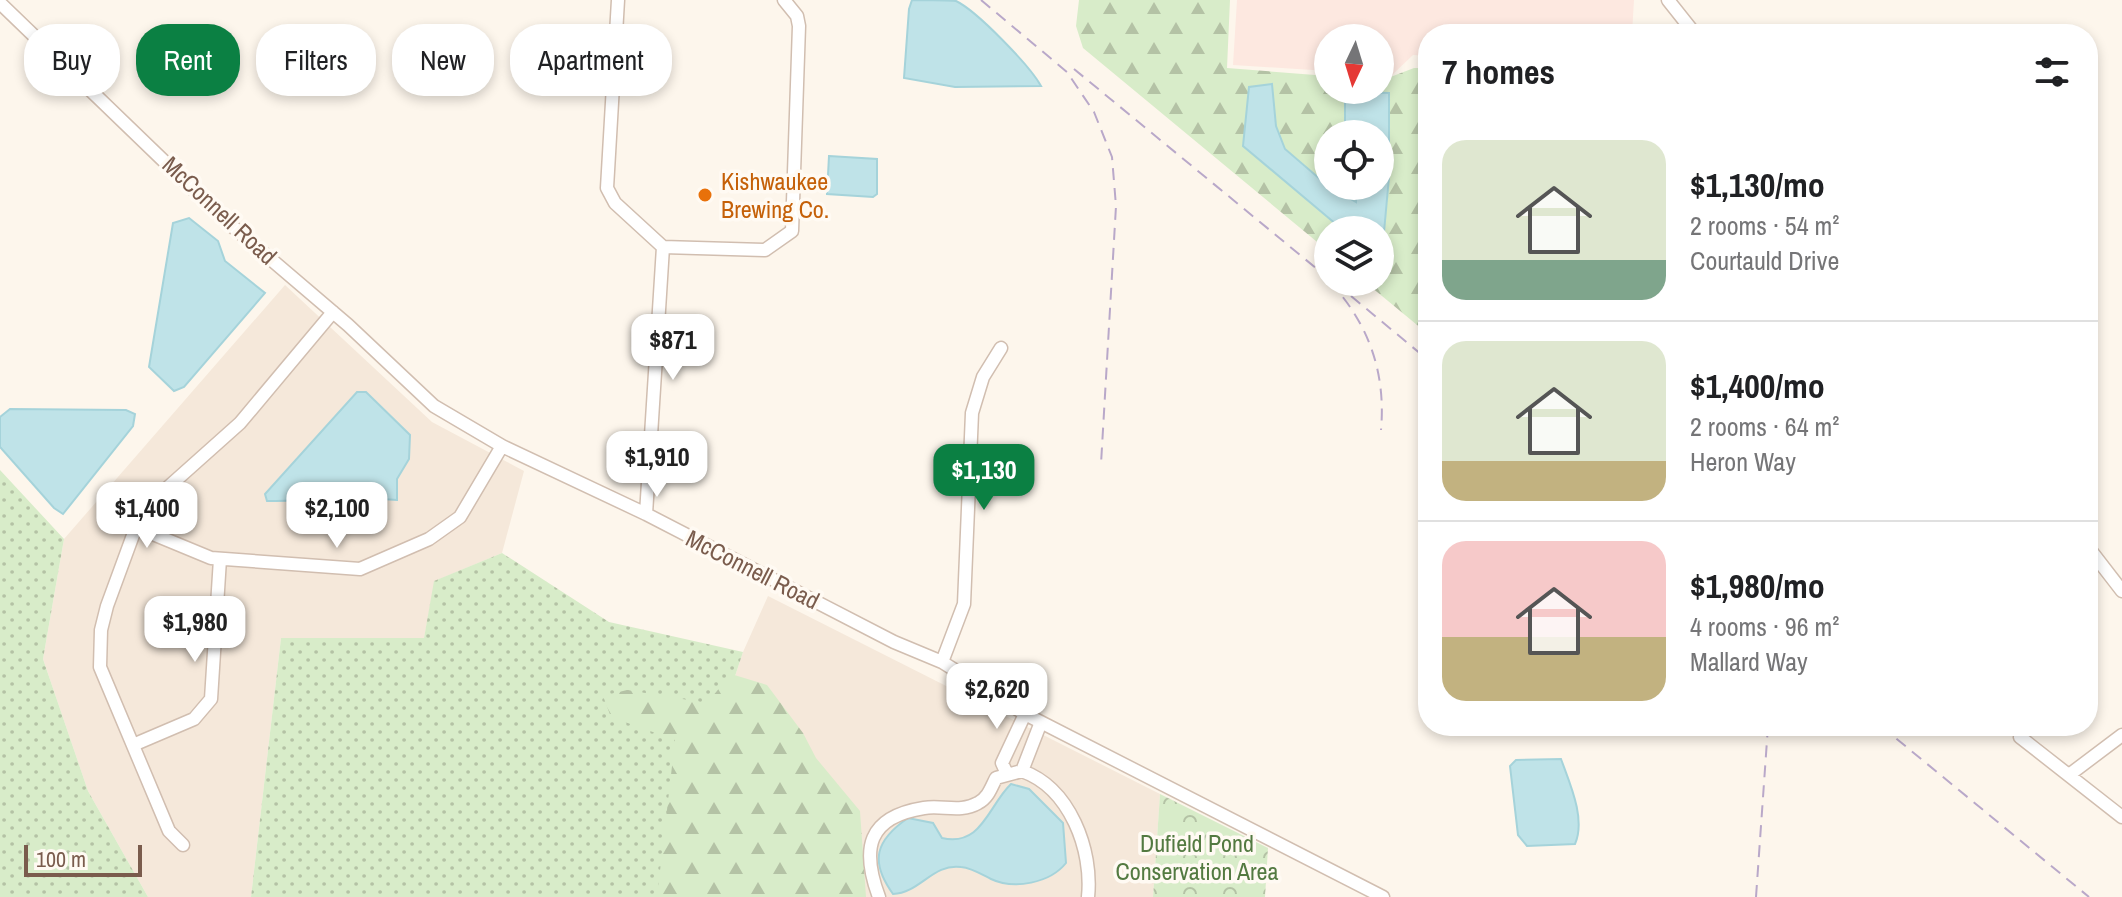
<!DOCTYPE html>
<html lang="en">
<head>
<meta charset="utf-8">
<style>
	:root { --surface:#fff; --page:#f2f2f2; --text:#202124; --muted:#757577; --line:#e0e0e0; --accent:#0b8043 }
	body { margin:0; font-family:"Archivo Narrow",sans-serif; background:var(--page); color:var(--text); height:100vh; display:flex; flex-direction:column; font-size:30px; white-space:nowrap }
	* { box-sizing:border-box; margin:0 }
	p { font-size:26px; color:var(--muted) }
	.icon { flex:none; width:44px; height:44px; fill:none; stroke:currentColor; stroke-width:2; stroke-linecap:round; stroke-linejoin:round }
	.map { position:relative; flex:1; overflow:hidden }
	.sheet { position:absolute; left:1418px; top:24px; width:680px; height:712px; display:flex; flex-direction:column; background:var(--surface); border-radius:32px; box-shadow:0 4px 12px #0003 }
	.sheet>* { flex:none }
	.guide { position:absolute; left:24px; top:24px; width:760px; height:72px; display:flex; gap:16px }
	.needle { width:52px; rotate:184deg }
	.buttons { position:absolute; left:1314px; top:24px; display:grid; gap:16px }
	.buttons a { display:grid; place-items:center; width:80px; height:80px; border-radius:50%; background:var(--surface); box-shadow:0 4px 12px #0003; font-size:40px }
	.scale { position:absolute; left:24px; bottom:20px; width:118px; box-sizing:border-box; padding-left:8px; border:4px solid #7a5c4d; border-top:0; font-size:22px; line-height:28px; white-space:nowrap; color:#7a5c4d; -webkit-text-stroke:6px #fffaf3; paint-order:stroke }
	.price { position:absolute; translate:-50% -68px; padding:0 18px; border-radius:16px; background:#fff; color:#222; font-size:26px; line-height:52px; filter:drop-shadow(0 2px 4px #0008) }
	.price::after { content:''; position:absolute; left:50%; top:48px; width:24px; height:18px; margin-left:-12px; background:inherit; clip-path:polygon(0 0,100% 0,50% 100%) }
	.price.selected { background:var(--accent); color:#fff }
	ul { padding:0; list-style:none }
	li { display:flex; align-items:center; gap:24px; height:200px; padding:0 24px }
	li+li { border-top:2px solid var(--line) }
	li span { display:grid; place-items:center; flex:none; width:224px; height:160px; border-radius:24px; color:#555 }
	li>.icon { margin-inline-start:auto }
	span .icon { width:96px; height:96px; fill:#fffc; stroke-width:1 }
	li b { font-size:34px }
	h2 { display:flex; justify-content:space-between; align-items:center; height:96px; padding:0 24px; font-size:34px }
	.tag { padding:0 28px; border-radius:32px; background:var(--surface); box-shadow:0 4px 12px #0003; font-size:28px; line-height:72px }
	.tag.selected { background:var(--accent); color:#fff }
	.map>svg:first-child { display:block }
</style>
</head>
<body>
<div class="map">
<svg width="2122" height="897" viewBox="0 0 2122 897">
	<defs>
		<pattern id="grass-dots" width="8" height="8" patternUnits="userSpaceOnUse" patternTransform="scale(2)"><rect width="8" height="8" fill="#d8ecc9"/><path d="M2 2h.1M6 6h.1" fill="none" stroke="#b4c2a5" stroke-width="1.8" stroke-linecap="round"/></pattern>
		<pattern id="forest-firs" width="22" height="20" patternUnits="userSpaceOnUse" patternTransform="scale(2)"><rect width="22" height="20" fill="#d8ecc9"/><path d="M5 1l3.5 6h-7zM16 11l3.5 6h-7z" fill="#b4c2a5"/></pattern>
		<pattern id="park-crowns" width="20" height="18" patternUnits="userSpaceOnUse" patternTransform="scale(2)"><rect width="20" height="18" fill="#d8ecc9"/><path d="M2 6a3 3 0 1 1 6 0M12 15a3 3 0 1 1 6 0" fill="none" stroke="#b4c2a5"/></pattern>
	</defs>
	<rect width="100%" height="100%" fill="#fdf6ec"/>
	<!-- residential -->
	<path fill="#f5e8da" d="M 285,285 L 432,422 L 524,471 L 502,553 L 435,581 L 424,638 L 281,638 L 251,897 L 148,897 L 88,791 L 43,659 L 64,539 Z
		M 768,596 L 1160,794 L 1153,897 L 662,897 L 743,652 Z"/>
	<!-- commercial -->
	<path fill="#fde8e0" d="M 1237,0 L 1634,0 L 1632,34 L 1428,34 L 1428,56 L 1413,55 L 1392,75 L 1380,74 L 1380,38 L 1328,38 L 1328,71 L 1233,65 Z"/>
	<!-- grass -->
	<path fill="url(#grass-dots)" d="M 0,470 L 64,539 L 43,659 L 88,791 L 148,897 L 0,897 Z
		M 502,553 L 609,622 L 743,652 L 662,897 L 251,897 L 281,638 L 424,638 L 434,581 Z"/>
	<!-- forest -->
	<path fill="url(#forest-firs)" fill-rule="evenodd" d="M 1079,0 L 1230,0 L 1227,68 L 1328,76 L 1328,90 L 1380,90 L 1380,81 L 1414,68 L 1428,68 L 1428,334 L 1365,282 L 1380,282 L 1380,230 L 1328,230 L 1328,251 L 1083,48 L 1076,26 ZM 1328,134 L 1380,134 L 1380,186 L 1328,186 Z
		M 731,674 L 767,685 L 803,733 L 816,758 L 860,811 L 866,897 L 657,897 L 675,740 L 611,717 L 603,696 L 627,690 L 707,703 Z"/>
	<!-- park -->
	<path fill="url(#park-crowns)" d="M 1160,794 L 1268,848 L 1265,897 L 1153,897 Z"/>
	<!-- water -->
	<path fill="#bfe3e8" stroke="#a5d3da" stroke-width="2" d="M 912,0 C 925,0 945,0 956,1 C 977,11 1030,66 1041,86 L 955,87 L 904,78 L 909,9 Z
		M 1272,84 L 1276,126 L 1285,149 L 1328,186 L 1356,202 L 1356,186 L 1380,186 L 1380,134 L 1345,134 L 1345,103 L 1352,92 L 1389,93 L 1389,177 L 1382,254 L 1380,230 L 1343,230 L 1243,146 L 1249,87 Z
		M 829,156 L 877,159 L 877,194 L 873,197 L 827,194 Z
		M 189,218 L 218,241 L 225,261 L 265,293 L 184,387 L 174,391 L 149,367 L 173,223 Z
		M 357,392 L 366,392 L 410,435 L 409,459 L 397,479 L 397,500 C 355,496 311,501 267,501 L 265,494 Z
		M 10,409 L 126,410 L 135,414 L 133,426 L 63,514 L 54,508 L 0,447 L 0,417 Z
		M 1561,759 C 1570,784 1586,819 1575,844 L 1527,846 L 1518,835 L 1510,766 L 1516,760 Z
		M 1011,784 L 1029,789 L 1063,823 L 1066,863 C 1050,883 1014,890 991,879 C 981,874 972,868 961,867 C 933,863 920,893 893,894 C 869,861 876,840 908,818 L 933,823 L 942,838 C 982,847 988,806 1011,784 Z"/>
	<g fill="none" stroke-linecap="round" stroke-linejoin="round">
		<!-- minor casing -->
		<g stroke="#d1beb0" stroke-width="15">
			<path id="minor" d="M 618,0 L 607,188 L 615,203 L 663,247
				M 1668,0 L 1695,34
				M 0,3 L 226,221 L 348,325 L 434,406 L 502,446 L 646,514 L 894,642 L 942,662 L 1025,714 L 1383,897
				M 663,247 L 765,250 L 792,231 L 799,26 L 797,16 L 784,0
				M 646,514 L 663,247
				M 136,527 L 211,558 L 360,569 L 429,539 L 460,517 L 502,446
				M 2088,547 L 2122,591
				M 942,662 L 964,604 L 972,413 L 983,377 L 1001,348
				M 2020,737 L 2122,817
				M 133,745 L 194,719 L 211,699 L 220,559
				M 1022,771 C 1070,788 1093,850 1088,897
				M 1022,771 L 1041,722
				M 1007,774 L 1002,763 L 1025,714
				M 2069,775 L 2122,735
				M 183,845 L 169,831 L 100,667 L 101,630 L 107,606 L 136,527 L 156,498 L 240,423 L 333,312
				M 879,897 C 861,849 867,817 924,808 C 942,805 961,813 978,803 C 988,798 991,788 996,778 L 1022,771"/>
		</g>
		<!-- minor -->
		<use href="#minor" stroke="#fff" stroke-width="12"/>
		<!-- rail -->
		<path stroke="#b9a8c9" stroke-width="2" stroke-dasharray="12 8" stroke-linecap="butt" d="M 981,0 L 1067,72 L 1094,112 L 1112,157 L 1116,206 L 1101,464
			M 1074,69 L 1328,278
			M 1330,282 C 1369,324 1386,373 1381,430
			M 1351,296 L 1428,360
			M 1881,726 L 2089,897
			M 1756,897 L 1768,726"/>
	</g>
	<!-- markers -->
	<circle fill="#e8710a" stroke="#fffaf3" stroke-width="3" cx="705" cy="195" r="8"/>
	<g text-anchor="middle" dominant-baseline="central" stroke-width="7" stroke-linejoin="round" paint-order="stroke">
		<!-- food labels -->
		<g font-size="24" fill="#c56008" stroke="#fffaf3" text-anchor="start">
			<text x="721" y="181">Kishwaukee<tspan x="721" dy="28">Brewing Co.</tspan></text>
		</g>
		<!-- street labels -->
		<g font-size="24" fill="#7a5c4d" stroke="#fffaf3">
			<text transform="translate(220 210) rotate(43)">McConnell Road</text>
			<text transform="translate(753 569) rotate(27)">McConnell Road</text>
		</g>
		<!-- park labels -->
		<g font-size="24" fill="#537a41" stroke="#fffaf3">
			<text x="1197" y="843">Dufield Pond<tspan x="1197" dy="28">Conservation Area</tspan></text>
		</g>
	</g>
</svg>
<div class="buttons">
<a><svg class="needle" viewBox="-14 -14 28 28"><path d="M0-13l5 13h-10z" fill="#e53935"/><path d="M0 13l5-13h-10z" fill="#757577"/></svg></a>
<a><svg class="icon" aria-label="locate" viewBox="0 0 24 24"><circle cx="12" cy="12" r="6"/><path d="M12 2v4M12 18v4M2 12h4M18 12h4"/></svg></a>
<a><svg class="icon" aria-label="layers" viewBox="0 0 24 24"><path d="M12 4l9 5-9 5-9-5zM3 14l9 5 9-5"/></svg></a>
</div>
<div class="scale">100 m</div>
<b class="price" style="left:673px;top:382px">$871</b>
<b class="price" style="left:657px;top:499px">$1,910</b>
<b class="price selected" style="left:984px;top:512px">$1,130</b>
<b class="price" style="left:147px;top:550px">$1,400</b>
<b class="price" style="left:337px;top:550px">$2,100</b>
<b class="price" style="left:195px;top:664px">$1,980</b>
<b class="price" style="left:997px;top:731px">$2,620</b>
<div class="guide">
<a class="tag">Buy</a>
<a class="tag selected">Rent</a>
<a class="tag">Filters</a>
<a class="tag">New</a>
<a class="tag">Apartment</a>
</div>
<section class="sheet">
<h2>7 homes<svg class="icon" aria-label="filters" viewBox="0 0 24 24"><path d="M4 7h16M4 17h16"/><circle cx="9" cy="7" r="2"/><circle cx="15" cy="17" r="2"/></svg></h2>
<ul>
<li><span style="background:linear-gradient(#dfe7d0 75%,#7fa58c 0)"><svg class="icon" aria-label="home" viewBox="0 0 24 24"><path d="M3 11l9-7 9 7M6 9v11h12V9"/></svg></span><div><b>$1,130/mo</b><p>2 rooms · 54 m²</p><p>Courtauld Drive</p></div></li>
<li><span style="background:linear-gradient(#dfe7d0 75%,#c2b280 0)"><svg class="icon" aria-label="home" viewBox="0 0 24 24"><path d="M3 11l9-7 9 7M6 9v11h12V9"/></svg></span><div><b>$1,400/mo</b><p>2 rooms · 64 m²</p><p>Heron Way</p></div></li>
<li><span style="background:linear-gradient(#f6c9c9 60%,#c2b280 0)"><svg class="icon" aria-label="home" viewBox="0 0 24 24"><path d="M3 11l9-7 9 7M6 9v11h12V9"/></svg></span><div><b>$1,980/mo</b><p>4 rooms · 96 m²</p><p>Mallard Way</p></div></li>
</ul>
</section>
</div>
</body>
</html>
